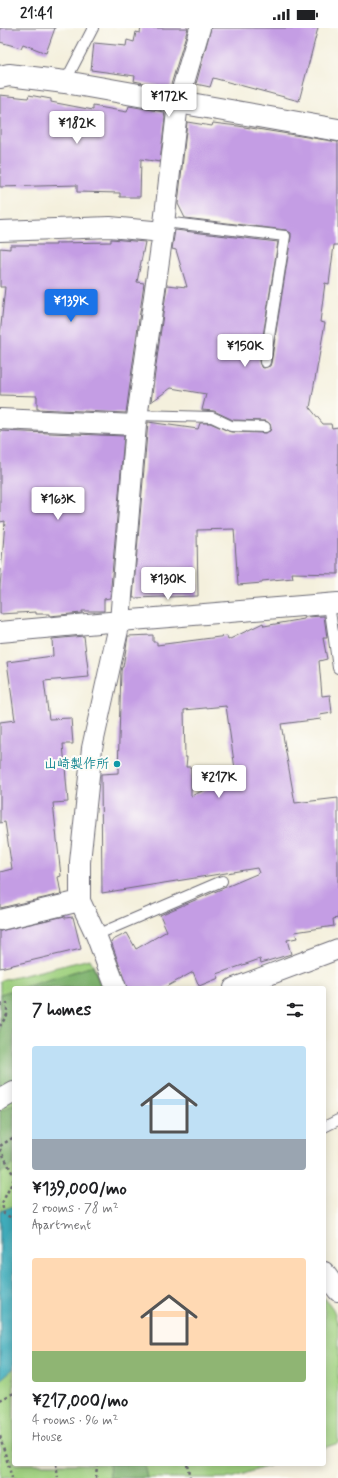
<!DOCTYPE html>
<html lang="en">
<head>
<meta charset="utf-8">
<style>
	:root { --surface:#fff; --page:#f6f6f6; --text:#202124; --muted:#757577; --accent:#1a73e8 }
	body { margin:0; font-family:Mynerve,"Klee One",sans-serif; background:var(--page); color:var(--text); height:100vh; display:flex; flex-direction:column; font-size:15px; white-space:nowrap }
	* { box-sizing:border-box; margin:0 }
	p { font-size:13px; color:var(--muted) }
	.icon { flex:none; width:22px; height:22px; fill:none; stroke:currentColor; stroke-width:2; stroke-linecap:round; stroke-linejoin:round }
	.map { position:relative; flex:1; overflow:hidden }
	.drawer { position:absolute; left:12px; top:958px; width:314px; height:480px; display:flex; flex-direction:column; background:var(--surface); border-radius:4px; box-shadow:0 2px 10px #0003 }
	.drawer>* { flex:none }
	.price { position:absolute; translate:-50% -34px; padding:0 9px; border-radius:4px; background:#fff; color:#222; font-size:13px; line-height:26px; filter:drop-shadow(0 1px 2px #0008) }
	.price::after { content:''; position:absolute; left:50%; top:24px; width:12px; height:9px; margin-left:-6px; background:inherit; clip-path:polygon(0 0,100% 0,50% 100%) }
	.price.on { background:var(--accent); color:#fff }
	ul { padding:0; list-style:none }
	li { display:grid; align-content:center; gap:8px; height:212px; padding:0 20px }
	li span { display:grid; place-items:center; height:124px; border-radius:4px; color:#555 }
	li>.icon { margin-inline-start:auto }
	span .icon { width:72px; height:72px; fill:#fffc; stroke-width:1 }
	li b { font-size:17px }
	h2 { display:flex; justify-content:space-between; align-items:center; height:48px; padding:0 20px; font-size:17px }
	.status { display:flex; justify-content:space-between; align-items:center; height:28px; padding:0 20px; background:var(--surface); direction:ltr }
	.status svg { height:11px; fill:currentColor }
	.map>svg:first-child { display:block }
</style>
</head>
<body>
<div class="status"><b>21:41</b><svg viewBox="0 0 49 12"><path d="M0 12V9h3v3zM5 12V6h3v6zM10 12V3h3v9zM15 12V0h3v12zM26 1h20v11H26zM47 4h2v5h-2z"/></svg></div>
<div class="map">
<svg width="338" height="1450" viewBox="0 0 338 1450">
	<rect width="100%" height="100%" fill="#fdfcf7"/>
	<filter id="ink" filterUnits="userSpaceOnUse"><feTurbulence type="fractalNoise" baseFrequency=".025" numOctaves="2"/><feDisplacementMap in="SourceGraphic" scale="8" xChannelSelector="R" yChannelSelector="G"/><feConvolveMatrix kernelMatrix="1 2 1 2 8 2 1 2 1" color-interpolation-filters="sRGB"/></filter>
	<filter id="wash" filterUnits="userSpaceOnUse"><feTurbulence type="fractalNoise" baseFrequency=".012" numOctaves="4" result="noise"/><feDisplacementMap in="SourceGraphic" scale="16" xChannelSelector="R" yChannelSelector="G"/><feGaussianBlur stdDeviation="0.9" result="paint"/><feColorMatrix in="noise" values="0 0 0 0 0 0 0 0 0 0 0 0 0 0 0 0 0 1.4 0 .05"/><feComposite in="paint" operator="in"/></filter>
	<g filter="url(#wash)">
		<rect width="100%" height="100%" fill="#f4f0dd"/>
		<!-- green -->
		<path fill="#a1d281" stroke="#627a5e" d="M 90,931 L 104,960 L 14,960 L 14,1436 L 274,1436 L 232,1450 L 0,1450 L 0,953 Z
			M 324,1269 L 333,1281 L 338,1296 L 338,1415 L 324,1420 Z"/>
		<!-- forest -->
		<path fill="#80b46f" stroke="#516b55" d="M 93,938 L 101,960 L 21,960 Z
			M 14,962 L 14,1062 L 0,1067 L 0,966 Z
			M 14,1076 L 14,1135 L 0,1146 L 0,1083 Z
			M 109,1436 L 144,1436 L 147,1450 L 110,1450 Z"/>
		<!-- water -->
		<path fill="#3fadbc" stroke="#30687c" d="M 14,1178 L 14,1340 L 0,1352 L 0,1183 Z"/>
		<g id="blocks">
			<!-- building -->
			<path fill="#c49de4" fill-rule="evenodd" d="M 0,0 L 55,0 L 46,25 L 23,16 L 21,20 L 0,14 Z
				M 141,0 L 188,0 L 170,60 L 134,53 L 135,48 L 91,42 L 94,15 L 126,18 L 127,12 L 134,14 L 136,4 L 140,5 Z
				M 211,0 L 318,0 L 299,73 L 213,50 L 210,59 L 196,56 Z
				M 0,67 L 28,70 L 29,67 L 51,71 L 51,74 L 93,82 L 93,78 L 127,84 L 129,78 L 164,84 L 165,90 L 160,134 L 141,131 L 140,169 L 120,169 L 120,165 L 77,164 L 77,157 L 0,159 Z
				M 187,94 L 212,98 L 213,95 L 238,98 L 338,114 L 338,217 L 334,217 L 329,256 L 325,255 L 320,294 L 325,295 L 310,380 L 323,396 L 331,396 L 332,400 L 338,399 L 338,546 L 292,545 L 293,550 L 262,553 L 262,555 L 238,557 L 234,501 L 197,502 L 198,568 L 133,570 L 148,394 L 198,401 L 200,395 L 210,395 L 231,404 L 265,405 L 270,403 L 271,400 L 270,396 L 266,393 L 233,392 L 214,383 L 202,382 L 206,366 L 171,360 L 151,374 L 167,257 L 187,259 L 176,222 L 172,221 L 175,202 L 278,214 L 259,333 L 261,339 L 264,340 L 270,338 L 271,335 L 291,209 L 291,205 L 286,202 L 185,190 L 178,176 Z
				M 111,211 L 145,214 L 137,254 L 144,255 L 126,385 L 37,381 L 37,368 L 0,367 L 0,307 L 5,259 L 0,259 L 0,220 L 10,221 L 10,217 L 56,217 L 56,215 L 111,214 Z
				M 0,403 L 124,408 L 110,570 L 104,571 L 104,583 L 82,583 L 82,585 L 49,588 L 49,586 L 36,586 L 36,584 L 0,586 L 0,559 L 5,493 L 0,494 Z
				M 324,588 L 327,610 L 323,610 L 327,631 L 319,633 L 322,668 L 330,667 L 332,685 L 320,687 L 321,691 L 281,696 L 295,775 L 338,770 L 338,890 L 333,891 L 334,898 L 295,904 L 297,910 L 287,912 L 291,926 L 261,935 L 260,931 L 217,946 L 219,950 L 199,958 L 193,944 L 164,960 L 127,960 L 111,913 L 127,905 L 136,921 L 167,903 L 160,887 L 259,845 L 257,840 L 102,865 L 101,747 L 101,746 L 118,745 L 121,643 L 122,639 L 123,639 L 128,608 L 153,607 L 153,614 L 157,614 L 157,617 L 227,608 L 228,612 L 263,595 L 264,598 L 304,591 L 305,589 ZM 226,678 L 236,748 L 191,768 L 191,739 L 186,739 L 187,729 L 185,729 L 184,682 Z
				M 84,608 L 89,649 L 44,653 L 49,691 L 71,690 L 73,716 L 63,716 L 68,774 L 53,775 L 61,848 L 58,849 L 61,866 L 0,880 L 0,844 L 12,841 L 5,794 L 0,795 L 0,694 L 15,692 L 7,634 L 53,628 L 52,611 Z
				M 65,888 L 65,890 L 73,889 L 81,921 L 0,940 L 0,903 Z"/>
		</g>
	</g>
	<g filter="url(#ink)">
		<use href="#blocks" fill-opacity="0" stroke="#6c6a74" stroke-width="1"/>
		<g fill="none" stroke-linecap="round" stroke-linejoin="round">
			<!-- service casing -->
			<g stroke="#6c6a74" stroke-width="12">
				<path id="service" d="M 65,54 L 93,0
					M 164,194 L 285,208 L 265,334
					M 138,387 L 212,389 L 231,398 L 265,399
					M 329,576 L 338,640
					M 96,907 L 222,853
					M 324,1099 L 338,1092"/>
			</g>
			<!-- minor casing -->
			<g stroke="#6c6a74" stroke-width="22">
				<path id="minor" d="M 0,203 L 110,199 L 163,204
					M 0,391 L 136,397
					M 0,604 L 120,593 L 338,575
					M 0,892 L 80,873
					M 116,960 L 96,907 L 80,873 L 80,834 L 92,720 L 120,593 L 136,397 L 163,204 L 178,75 L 200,0
					M 234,960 L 338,921
					M 0,1072 L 14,1064
					M 324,1244 L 338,1263"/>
			</g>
			<!-- tertiary casing -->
			<g stroke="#6c6a74" stroke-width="24">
				<path id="tertiary" d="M 0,49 L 9,47 L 65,54 L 338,102"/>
			</g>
			<!-- path -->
			<path stroke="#6c6a74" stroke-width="2.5" stroke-dasharray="3 3" stroke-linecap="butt" d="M 0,977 L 7,975 L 7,987 L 0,998
				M 0,1118 L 14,1109
				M 0,1121 L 14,1148
				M 14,1151 L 2,1175 L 4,1186 L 14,1191
				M 0,1372 L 14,1365
				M 0,1408 L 12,1450
				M 56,1436 L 58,1450
				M 187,1436 L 190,1450
				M 96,1450 L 97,1436"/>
			<!-- service -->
			<use href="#service" stroke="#fff" stroke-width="10"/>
			<!-- minor -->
			<use href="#minor" stroke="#fff" stroke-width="20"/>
			<!-- tertiary -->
			<use href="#tertiary" stroke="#fff" stroke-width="22"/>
		</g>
	</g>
	<!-- markers -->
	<circle fill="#0f9aa8" stroke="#fdfcf7" stroke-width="1.5" cx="117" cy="736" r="4"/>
	<g text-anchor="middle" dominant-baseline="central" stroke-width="4" stroke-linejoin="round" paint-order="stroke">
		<!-- culture labels -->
		<g font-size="13" font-weight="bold" fill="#0d838f" stroke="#fdfcf7" text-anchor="end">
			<text x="109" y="736">山崎製作所</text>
		</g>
	</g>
</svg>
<b class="price" style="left:169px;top:90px">¥172K</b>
<b class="price" style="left:77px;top:117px">¥182K</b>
<b class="price on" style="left:71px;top:295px">¥139K</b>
<b class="price" style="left:245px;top:340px">¥150K</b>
<b class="price" style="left:58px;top:493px">¥163K</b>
<b class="price" style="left:168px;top:573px">¥130K</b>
<b class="price" style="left:219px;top:771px">¥217K</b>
<section class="drawer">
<h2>7 homes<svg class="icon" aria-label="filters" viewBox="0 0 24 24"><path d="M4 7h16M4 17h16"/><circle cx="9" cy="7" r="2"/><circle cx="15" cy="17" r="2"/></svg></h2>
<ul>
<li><span style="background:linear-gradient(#bfe0f5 75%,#9aa5b1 0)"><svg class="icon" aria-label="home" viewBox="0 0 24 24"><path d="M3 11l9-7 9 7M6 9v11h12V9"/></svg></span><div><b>¥139,000/mo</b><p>2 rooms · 78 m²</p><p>Apartment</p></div></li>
<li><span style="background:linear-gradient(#ffd9b3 75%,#8fb573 0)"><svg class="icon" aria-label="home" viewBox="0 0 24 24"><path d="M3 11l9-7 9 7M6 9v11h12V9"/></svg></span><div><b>¥217,000/mo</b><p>4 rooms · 96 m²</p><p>House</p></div></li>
</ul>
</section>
</div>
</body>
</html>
